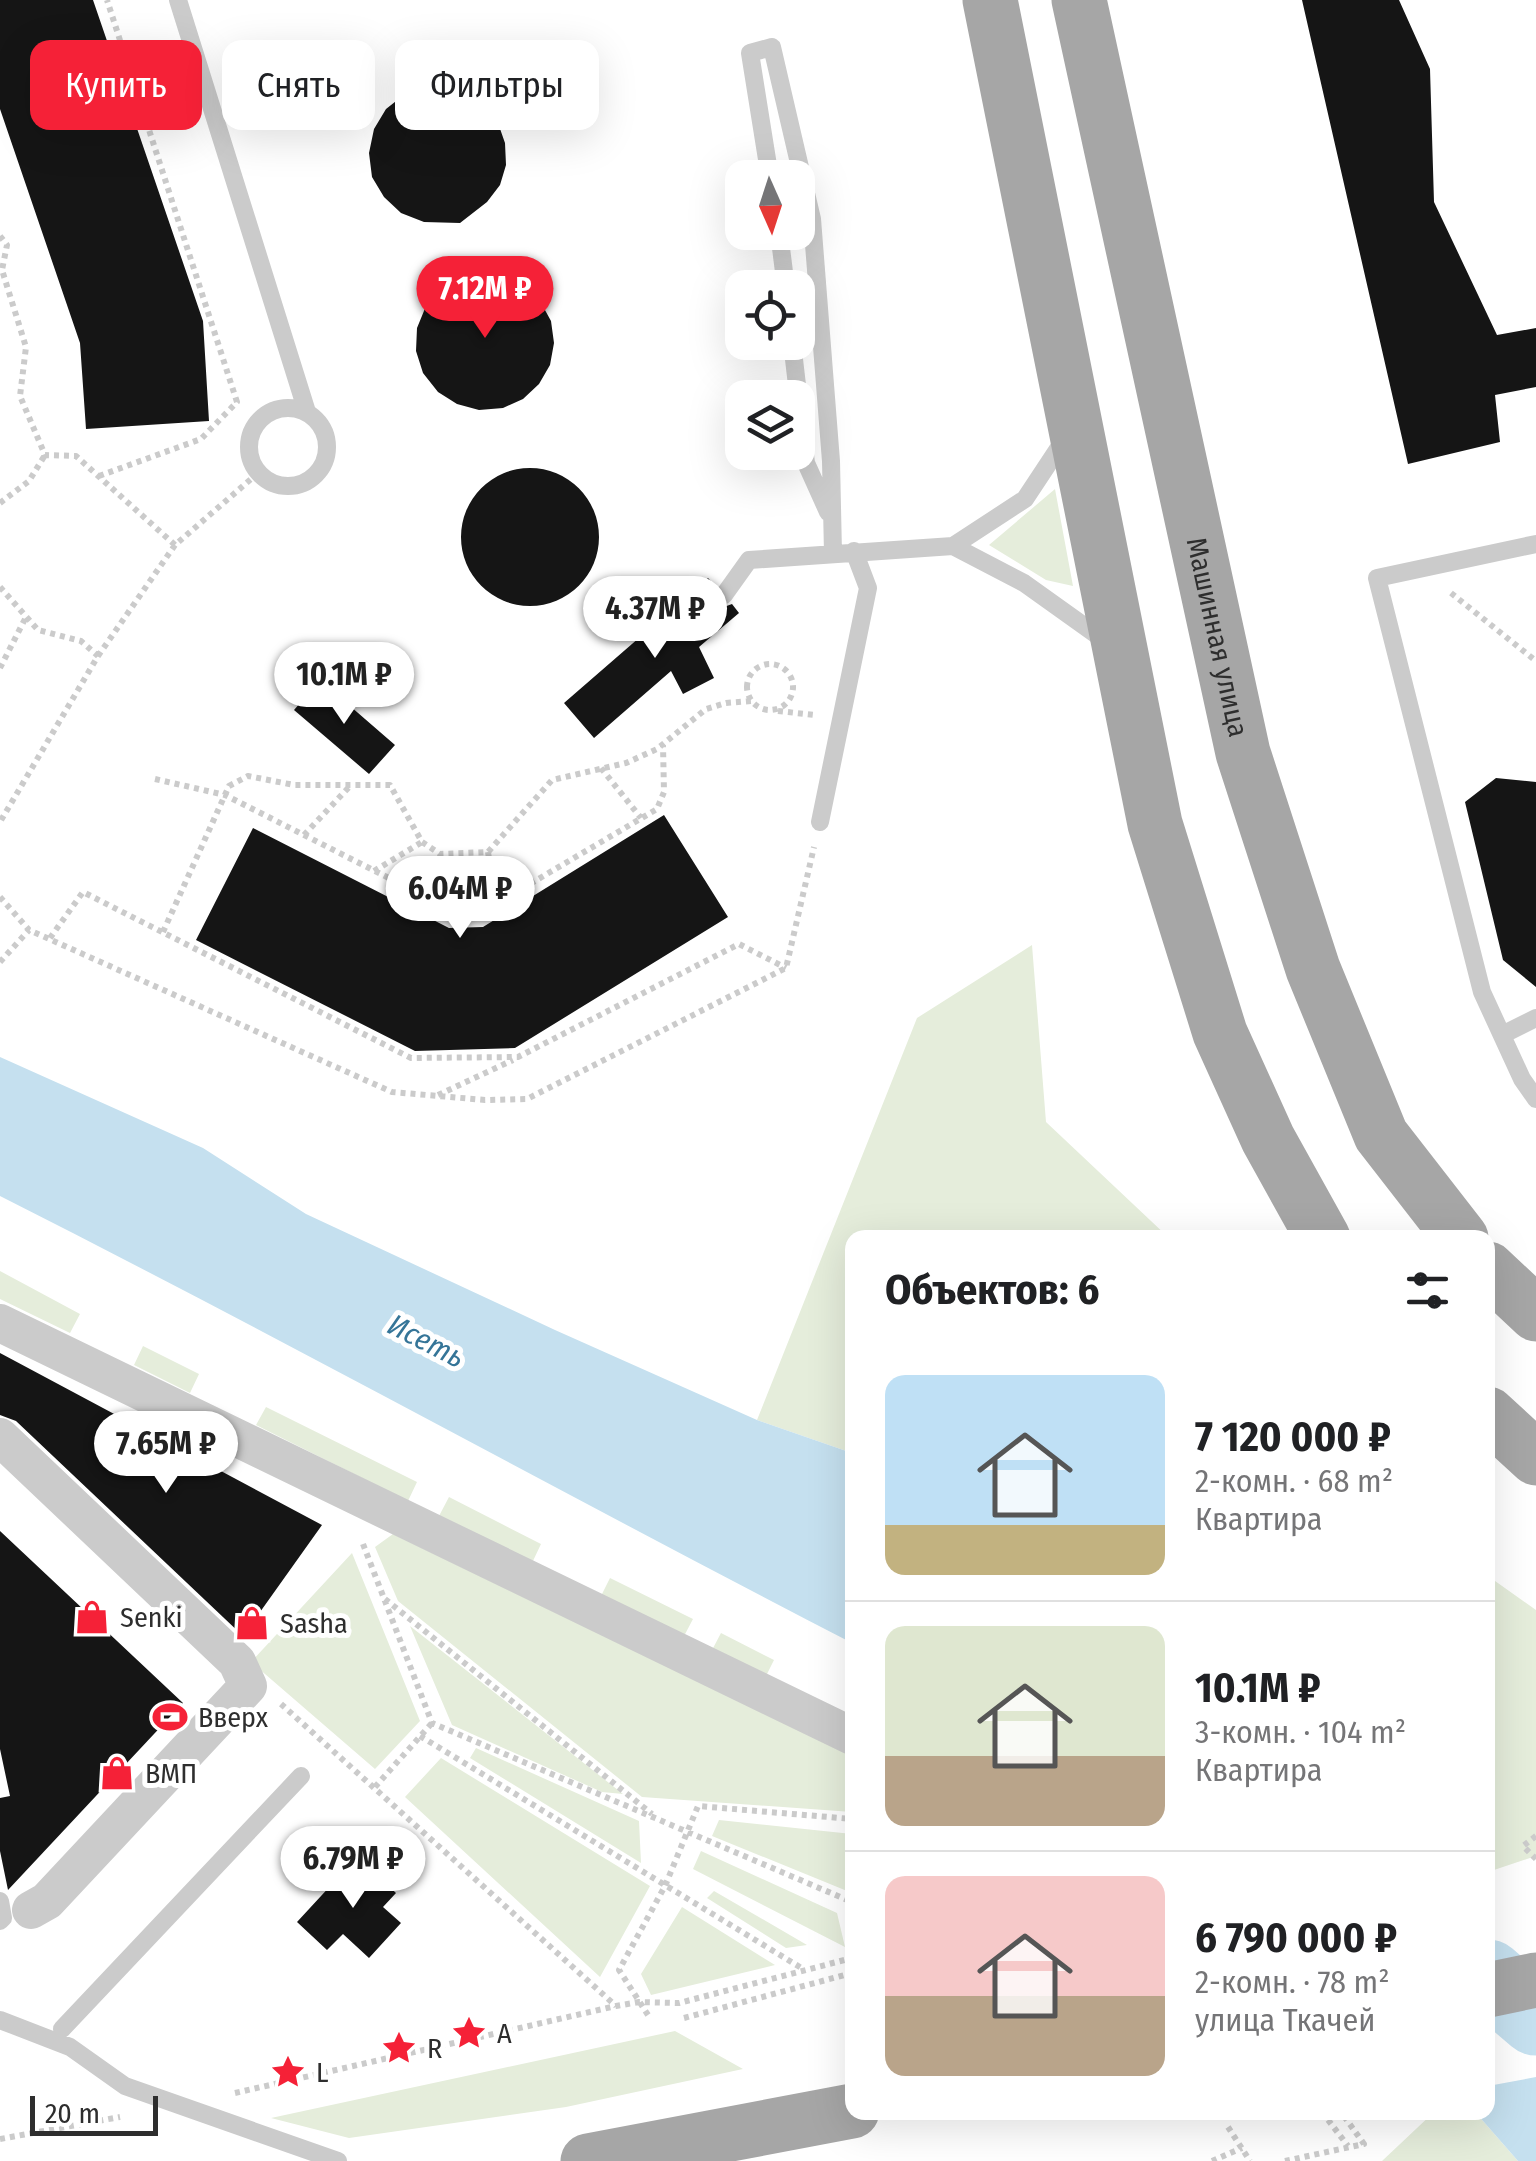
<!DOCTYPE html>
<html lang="ru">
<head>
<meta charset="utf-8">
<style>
	:root { --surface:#fff; --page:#f2f2f2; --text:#202124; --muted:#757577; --line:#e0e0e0; --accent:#f52137 }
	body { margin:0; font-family:"Fira Sans Condensed",sans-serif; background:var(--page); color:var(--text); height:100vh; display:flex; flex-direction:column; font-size:38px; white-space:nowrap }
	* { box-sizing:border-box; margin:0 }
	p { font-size:32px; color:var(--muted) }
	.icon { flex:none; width:55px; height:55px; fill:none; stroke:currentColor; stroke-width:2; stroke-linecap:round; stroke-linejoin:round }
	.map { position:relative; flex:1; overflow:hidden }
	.side { position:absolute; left:845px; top:1230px; width:650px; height:890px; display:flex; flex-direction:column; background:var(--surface); border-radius:20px; box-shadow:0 10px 40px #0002 }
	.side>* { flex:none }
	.top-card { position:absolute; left:30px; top:40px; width:665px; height:90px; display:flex; gap:20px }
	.needle { width:65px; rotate:177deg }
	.buttons { position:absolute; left:725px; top:160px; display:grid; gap:20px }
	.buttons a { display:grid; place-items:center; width:90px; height:90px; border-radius:20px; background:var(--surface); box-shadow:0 10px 40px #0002; font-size:50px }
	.scale { position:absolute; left:30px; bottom:25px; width:128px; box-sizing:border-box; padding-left:10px; border:5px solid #2e2e2e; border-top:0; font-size:28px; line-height:35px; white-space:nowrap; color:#2e2e2e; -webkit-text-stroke:8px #fff; paint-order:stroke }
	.price { position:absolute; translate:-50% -85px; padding:0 22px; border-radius:35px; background:#fff; color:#222; font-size:32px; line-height:65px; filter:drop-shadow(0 2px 5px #0008) }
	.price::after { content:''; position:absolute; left:50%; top:60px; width:30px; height:22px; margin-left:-15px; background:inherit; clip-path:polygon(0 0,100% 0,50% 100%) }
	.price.current { background:var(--accent); color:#fff }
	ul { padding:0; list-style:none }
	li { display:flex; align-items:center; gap:30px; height:250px; padding:0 40px }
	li+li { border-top:2px solid var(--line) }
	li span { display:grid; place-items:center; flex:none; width:280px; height:200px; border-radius:20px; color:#555 }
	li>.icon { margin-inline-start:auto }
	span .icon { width:120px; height:120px; fill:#fffc; stroke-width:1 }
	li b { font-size:42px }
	h2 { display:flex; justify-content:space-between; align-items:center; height:120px; padding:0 40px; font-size:42px }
	.pill { padding:0 35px; border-radius:20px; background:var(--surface); box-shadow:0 10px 40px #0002; font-size:35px; line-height:90px }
	.pill.current { background:var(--accent); color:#fff }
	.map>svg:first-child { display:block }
</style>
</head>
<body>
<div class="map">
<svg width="1536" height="2161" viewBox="0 0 1536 2161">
	<rect width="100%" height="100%" fill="#fff"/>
	<!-- green -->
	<path fill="#e5eddb" d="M 1055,489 L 1073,586 L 1046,580 L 989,545 Z
		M 1032,945 L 1046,1122 L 1168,1237 L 852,1238 L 852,1453 L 757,1420 L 917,1018 Z
		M 0,1271 L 80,1314 L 70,1333 L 0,1299 Z
		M 143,1346 L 199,1374 L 190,1393 L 134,1365 Z
		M 266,1407 L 417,1482 L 408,1501 L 256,1425 Z
		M 449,1497 L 541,1544 L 532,1563 L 439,1516 Z
		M 393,1534 L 852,1756 L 852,1812 L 642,1797 L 398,1601 L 375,1547 Z
		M 352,1553 L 420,1721 L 375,1769 L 251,1662 Z
		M 1488,1576 L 1536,1610 L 1536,1856 L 1488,1872 Z
		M 610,1578 L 693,1619 L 683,1638 L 601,1596 Z
		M 410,1626 L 623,1794 L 602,1792 L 452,1725 Z
		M 721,1633 L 774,1660 L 765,1678 L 711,1652 Z
		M 476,1748 L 639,1821 L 641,1863 L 470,1758 Z
		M 441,1758 L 650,1886 L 600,1977 L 405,1797 Z
		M 719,1820 L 852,1834 L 852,1893 L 712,1836 Z
		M 701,1851 L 837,1913 L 845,1947 L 693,1869 Z
		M 714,1891 L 807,1945 L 786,1948 L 707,1898 Z
		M 682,1907 L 775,1965 L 651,1995 L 641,1974 Z
		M 675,2031 L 743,2069 L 566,2107 L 349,2138 L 271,2118 Z
		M 1434,2112 L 1476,2113 L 1518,2161 L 1382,2161 Z"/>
	<!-- water -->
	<path fill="#c5e0ef" d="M 0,1057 L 203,1148 L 306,1214 L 555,1330 L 757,1420 L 852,1453 L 852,1643 C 567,1496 287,1341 0,1196 Z
		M 1536,2077 L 1536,2161 L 1518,2161 L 1476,2113 L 1488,2112 L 1488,2086 Z"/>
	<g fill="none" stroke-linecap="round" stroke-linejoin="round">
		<!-- river -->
		<path stroke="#c5e0ef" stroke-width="75" d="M 1488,1977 L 1536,2018"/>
	</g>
	<!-- building -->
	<path fill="#151515" d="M 0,0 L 93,0 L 203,321 L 209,421 L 86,429 L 80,343 L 0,109 Z
		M 1302,0 L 1399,0 L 1430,69 L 1434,202 L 1497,335 L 1536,328 L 1536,387 L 1495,395 L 1500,442 L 1408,464 Z
		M 426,87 L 447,87 L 468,93 L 485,106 L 498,123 L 505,143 L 506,165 L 500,185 L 487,202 L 460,223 L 424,222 L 401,213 L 384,197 L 372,177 L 369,153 L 374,129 L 386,109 L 405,94 Z
		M 470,271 L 505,276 L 525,285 L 540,301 L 551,321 L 554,343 L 550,365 L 539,384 L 523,399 L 503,408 L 479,410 L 457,404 L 438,392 L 423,373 L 416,351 L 417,328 L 426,306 L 441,288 Z
		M461 537a69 69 0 1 1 138 0a69 69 0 1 1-138 0Z
		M 708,578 L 715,586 L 712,595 L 716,604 L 724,607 L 732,604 L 739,613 L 699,647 L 714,678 L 683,694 L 671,671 L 594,738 L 564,703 Z
		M 320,680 L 395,745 L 369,774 L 294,710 Z
		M 1496,778 L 1536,782 L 1536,987 L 1503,960 L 1465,802 Z
		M 664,815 L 728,917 L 515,1048 L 415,1051 L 196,940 L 253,828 L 449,928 L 483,927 Z
		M 0,1353 L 322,1525 L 243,1636 L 16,1421 L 0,1415 Z
		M 0,1531 L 183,1703 L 8,1890 L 0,1851 L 0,1798 L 10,1796 L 0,1749 Z
		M 357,1857 L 396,1893 L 383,1907 L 401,1923 L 369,1958 L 343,1934 L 327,1950 L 297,1922 Z"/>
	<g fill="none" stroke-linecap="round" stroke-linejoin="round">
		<!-- path -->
		<path stroke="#cbcbcb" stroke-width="6" stroke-dasharray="5 5" stroke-linecap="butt" d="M 0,236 L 7,245 L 2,270 L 26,347 L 20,396 L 45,455 L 76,456 L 175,545
			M 99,476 L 201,439 L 237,402 L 107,0
			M 0,503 L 29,481 L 45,455
			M 0,587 L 38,630 L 81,641 L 98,656 L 0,822
			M 1451,593 L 1536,661
			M 98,656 L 175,545 L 258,473
			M747 687a23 23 0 1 1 46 0a23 23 0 1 1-46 0Z
			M 0,668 L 26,617
			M 778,711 L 815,715
			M 601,768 L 641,818
			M 155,779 L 225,795 L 448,908 L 496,904 L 657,809 L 664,792 L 663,745
			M 304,835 L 350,786
			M 488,852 L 496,904
			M 440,854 L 448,907
			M 374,871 L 422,842
			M 0,897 L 29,930 L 392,1092 L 485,1100 L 527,1099 L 786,968 L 814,847
			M 163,932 L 229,786 L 248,776 L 294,785 L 390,785 L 422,842 L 440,854 L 488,852 L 552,780 L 626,763 L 657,749 L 706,709 L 726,703 L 751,701
			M 50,938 L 83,892 L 411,1058 L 518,1057 L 739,944 L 786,968
			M 0,962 L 29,930
			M 438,1095 L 513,1060
			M 363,1544 L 432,1723 L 852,1902
			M 385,1599 L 652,1814
			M 281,1704 L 616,2006
			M 420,1736 L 803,1969
			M 375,1787 L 432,1723
			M 1536,1836 L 1523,1846 L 1536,1859
			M 648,2015 L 619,1970 L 665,1886 L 698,1806 L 852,1819
			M 684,2018 L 852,1973
			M 235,2093 L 616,2006 L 639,2002 L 679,2003 L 852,1958
			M 1322,2112 L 1348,2146
			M 1228,2127 L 1250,2161
			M 0,2139 L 120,2117
			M 1212,2161 L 1242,2148
			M 1285,2161 L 1364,2144 L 1341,2112"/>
		<!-- lane -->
		<path stroke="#cbcbcb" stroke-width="18" d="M 178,0 L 307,412
			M 770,178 L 750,53 L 772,47 L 812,219 L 831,461 L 833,553
			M 779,232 L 786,288
			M 792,342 L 806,463 L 828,512
			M249 447a39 39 0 1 1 78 0a39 39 0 1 1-78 0Z
			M 1536,544 L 1377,578 L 1482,992 L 1522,1079 L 1536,1099
			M 953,546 L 1025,499 L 1066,437
			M 724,595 L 749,560 L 953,546 L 1024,583 L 1108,643
			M 820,822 L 868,588 L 854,551
			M 1502,1035 L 1536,1018
			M 0,1901 L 3,1918 L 0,1921
			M 0,2020 L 70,2047 L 125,2086 L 338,2161
			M 62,2029 L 301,1776"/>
		<!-- street -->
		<path stroke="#cbcbcb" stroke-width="38" d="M 0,1323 L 852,1736
			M 0,1437 L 237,1662 L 248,1686 L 47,1901 L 31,1910"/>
		<!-- primary -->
		<g stroke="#a6a6a6" stroke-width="55">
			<path d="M 990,0 L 1155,824 L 1220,1033 L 1268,1139 L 1323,1238"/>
			<path id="s1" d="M 1079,0 L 1243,753 L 1313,969 L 1381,1135 L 1461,1238"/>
			<path d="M 1488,1269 L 1536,1314"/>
			<path d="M 1488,1414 L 1536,1458"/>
			<path d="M 1488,1990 L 1536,1980"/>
			<path d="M 588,2161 L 852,2111"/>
		</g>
	</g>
	<!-- icons -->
	<defs>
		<g id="shop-bare" transform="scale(2.7)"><path d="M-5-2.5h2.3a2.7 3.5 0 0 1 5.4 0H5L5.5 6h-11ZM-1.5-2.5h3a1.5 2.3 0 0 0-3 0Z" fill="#f52137" stroke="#fff" stroke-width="2.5" paint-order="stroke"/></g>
		<g id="stadium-bare" transform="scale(2.7)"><path d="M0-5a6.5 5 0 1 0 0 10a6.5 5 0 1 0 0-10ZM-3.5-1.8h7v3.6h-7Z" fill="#f52137" stroke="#fff" stroke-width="2.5" paint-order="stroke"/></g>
		<g id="sight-bare" transform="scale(2.7)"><path d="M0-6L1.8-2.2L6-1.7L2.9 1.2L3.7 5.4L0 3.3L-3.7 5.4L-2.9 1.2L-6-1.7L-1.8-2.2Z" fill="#f52137" stroke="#fff" stroke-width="2.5" paint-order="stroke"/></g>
	</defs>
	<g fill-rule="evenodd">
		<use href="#shop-bare" x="92" y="1617"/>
		<use href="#shop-bare" x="252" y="1623"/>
		<use href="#stadium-bare" x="170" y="1717"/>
		<use href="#shop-bare" x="117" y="1773"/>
		<use href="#sight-bare" x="469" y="2033"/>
		<use href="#sight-bare" x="399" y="2048"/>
		<use href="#sight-bare" x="288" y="2072"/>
	</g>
	<g text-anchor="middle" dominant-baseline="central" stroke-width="10" stroke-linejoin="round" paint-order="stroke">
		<!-- street labels -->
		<g font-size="28" fill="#2e2e2e" stroke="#fff">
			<text stroke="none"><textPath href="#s1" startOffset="652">Машинная улица</textPath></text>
		</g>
		<!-- poi labels -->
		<g font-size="28" fill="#2e2e2e" stroke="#fff" text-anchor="start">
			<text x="120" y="1617">Senki</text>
			<text x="280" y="1623">Sasha</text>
			<text x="198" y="1717">Вверх</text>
			<text x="145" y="1773">ВМП</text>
			<text x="497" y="2033">A</text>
			<text x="427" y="2048">R</text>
			<text x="316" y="2072">L</text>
		</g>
		<!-- water labels -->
		<g font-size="30" font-style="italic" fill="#357598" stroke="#fff">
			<text transform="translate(426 1341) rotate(27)">Исеть</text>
		</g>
	</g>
</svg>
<div class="buttons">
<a><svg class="needle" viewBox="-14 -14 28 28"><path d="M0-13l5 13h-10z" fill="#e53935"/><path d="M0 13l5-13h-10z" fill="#757577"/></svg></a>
<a><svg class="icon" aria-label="locate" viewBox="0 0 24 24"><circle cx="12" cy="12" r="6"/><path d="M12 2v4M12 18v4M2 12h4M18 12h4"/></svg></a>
<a><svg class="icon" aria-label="layers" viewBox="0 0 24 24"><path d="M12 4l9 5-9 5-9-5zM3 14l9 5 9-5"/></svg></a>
</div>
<div class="scale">20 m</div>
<b class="price current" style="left:485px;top:341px">7.12M ₽</b>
<b class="price" style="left:655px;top:661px">4.37M ₽</b>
<b class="price" style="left:344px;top:727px">10.1M ₽</b>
<b class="price" style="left:460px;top:941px">6.04M ₽</b>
<b class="price" style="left:166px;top:1496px">7.65M ₽</b>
<b class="price" style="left:353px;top:1911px">6.79M ₽</b>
<div class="top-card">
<a class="pill current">Купить</a>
<a class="pill">Снять</a>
<a class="pill">Фильтры</a>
</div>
<section class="side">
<h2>Объектов: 6<svg class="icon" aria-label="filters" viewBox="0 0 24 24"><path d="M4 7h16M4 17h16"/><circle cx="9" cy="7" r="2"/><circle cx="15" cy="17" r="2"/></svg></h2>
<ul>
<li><span style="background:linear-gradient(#bfe0f5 75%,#c2b280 0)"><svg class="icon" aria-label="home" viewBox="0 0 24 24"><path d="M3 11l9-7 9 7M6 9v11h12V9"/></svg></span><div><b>7 120 000 ₽</b><p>2-комн. · 68 m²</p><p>Квартира</p></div></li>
<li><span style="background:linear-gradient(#dfe7d0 65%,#b9a48a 0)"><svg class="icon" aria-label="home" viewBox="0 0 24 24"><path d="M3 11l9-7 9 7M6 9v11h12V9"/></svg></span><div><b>10.1M ₽</b><p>3-комн. · 104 m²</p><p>Квартира</p></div></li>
<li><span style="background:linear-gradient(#f6c9c9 60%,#b9a48a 0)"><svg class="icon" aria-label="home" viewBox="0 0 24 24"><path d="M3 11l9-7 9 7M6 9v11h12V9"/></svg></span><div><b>6 790 000 ₽</b><p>2-комн. · 78 m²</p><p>улица Ткачей</p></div></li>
</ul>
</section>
</div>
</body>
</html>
